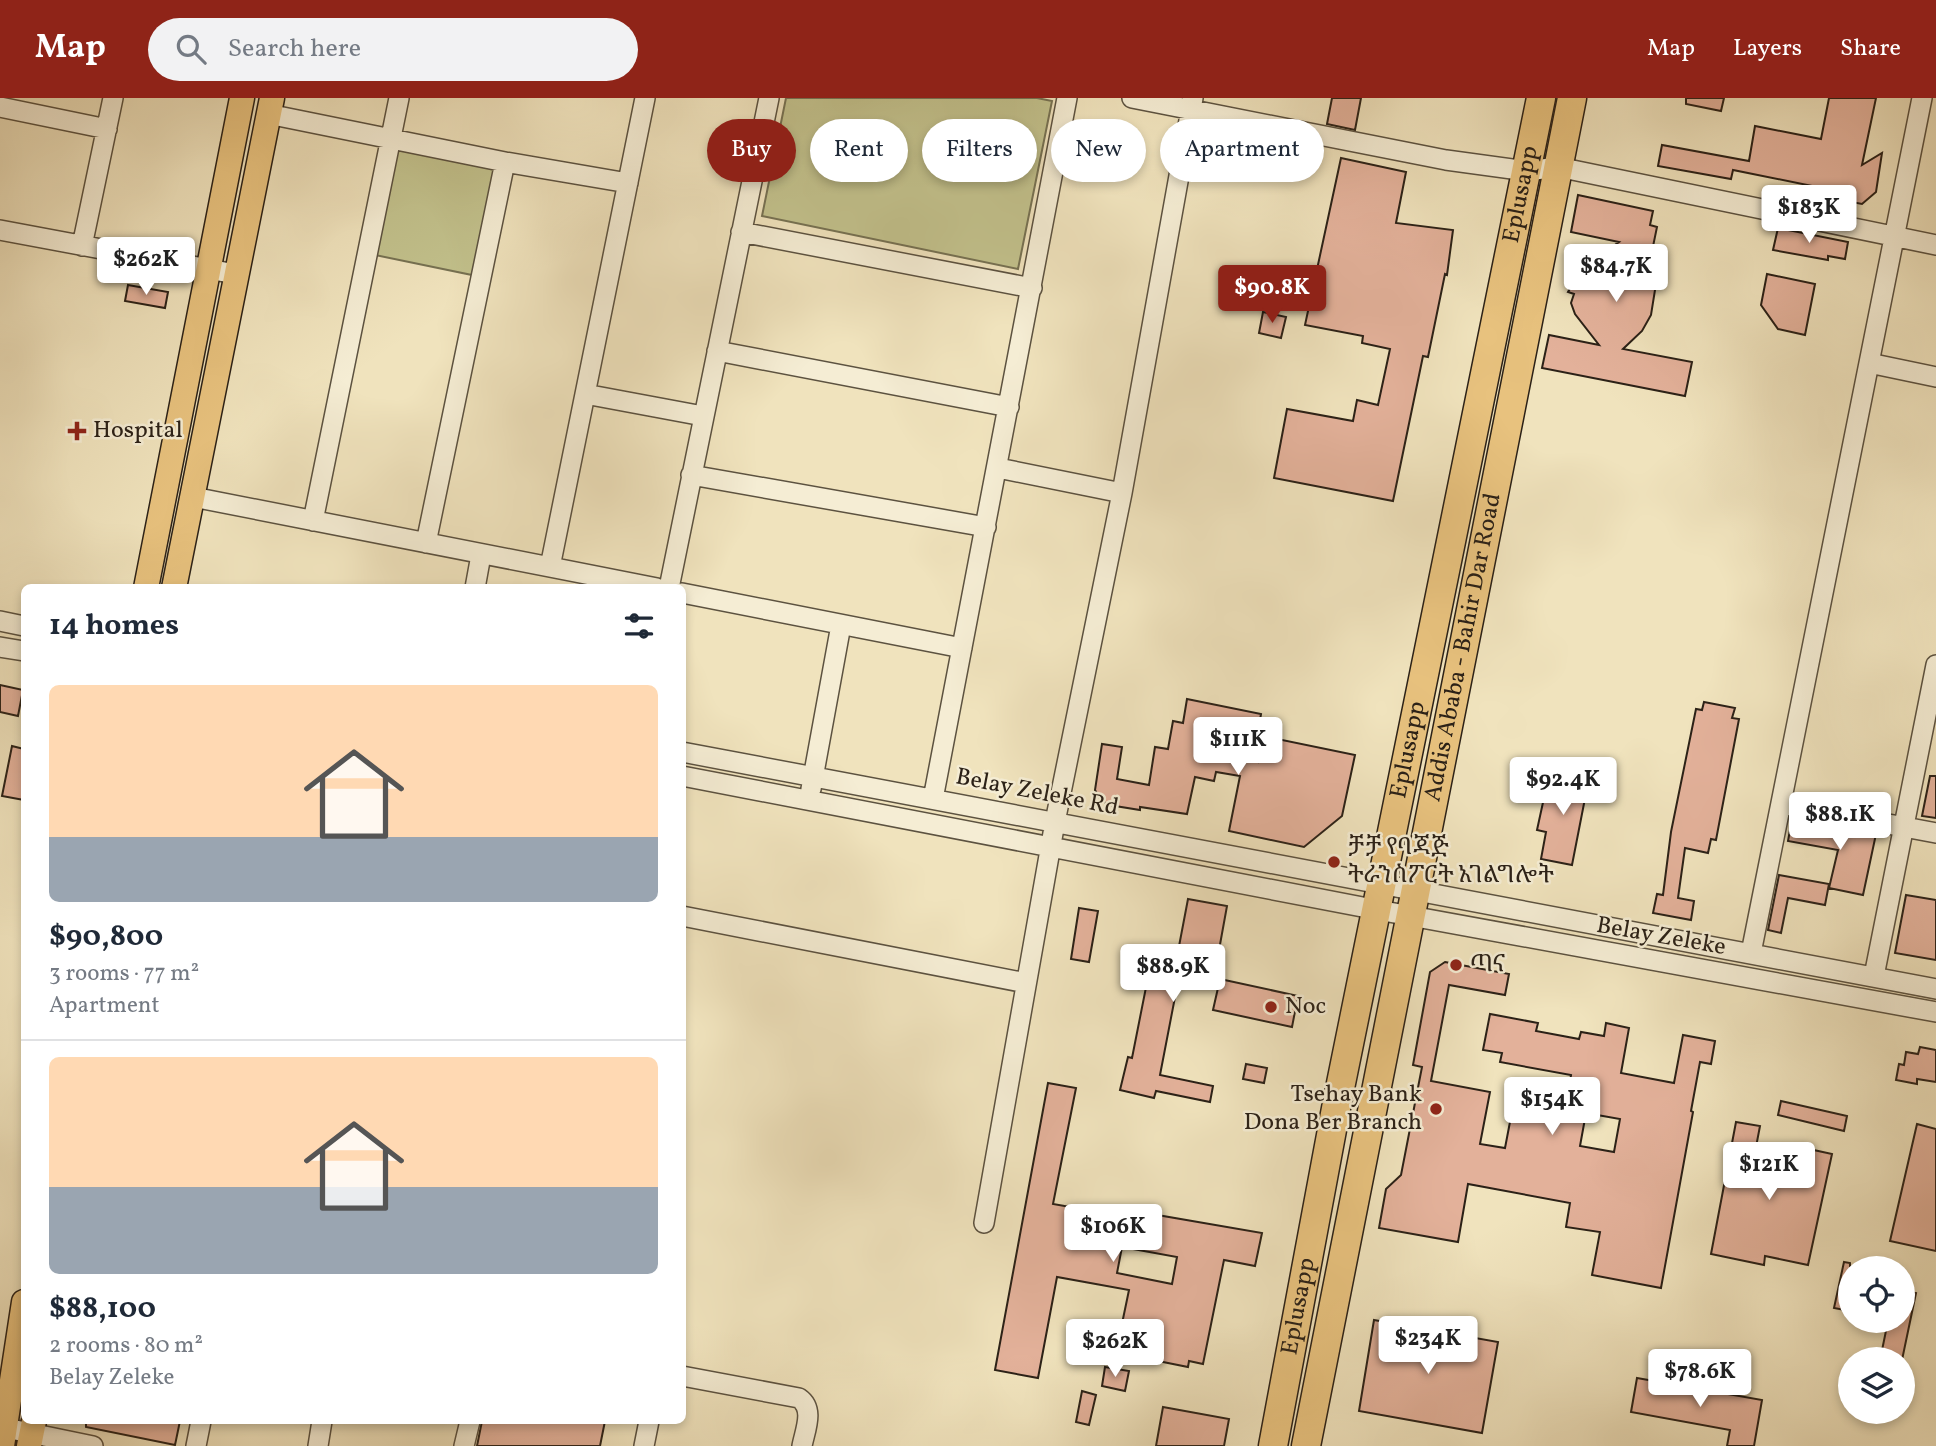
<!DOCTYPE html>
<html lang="en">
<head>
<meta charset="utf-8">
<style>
	:root { --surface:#fff; --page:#f2f2f3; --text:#1f2937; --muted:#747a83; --line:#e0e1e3; --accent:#8f2418 }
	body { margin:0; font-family:Vollkorn,"Noto Serif Ethiopic",serif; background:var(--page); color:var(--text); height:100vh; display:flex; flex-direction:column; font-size:26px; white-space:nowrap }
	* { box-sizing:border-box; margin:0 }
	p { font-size:23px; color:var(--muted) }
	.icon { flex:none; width:38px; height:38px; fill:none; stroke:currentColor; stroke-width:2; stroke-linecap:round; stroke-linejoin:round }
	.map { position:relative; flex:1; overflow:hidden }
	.side { position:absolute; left:21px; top:486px; width:665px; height:840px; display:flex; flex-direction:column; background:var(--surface); border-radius:10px; box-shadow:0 4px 10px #0003 }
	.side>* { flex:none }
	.top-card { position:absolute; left:707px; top:21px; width:665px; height:63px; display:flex; gap:14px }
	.buttons { position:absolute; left:1838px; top:1158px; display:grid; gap:14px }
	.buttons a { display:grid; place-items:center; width:77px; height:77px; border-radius:50%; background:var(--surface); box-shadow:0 4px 10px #0003; font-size:35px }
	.price { position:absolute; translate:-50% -60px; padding:0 16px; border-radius:7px; background:#fff; color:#222; font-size:23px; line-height:46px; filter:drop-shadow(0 2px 4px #0008) }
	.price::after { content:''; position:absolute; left:50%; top:42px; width:21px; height:16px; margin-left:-10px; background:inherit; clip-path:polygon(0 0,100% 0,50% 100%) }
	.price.on { background:var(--accent); color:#fff }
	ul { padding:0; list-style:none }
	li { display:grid; align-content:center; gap:14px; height:371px; padding:0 28px }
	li+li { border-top:2px solid var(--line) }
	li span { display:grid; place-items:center; height:217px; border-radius:10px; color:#555 }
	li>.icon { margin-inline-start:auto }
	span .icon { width:126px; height:126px; fill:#fffc; stroke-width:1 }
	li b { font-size:30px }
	h2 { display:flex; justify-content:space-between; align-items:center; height:84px; padding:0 28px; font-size:30px }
	.tag { padding:0 24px; border-radius:32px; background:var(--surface); box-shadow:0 4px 10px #0003; font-size:24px; line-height:63px }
	.tag.on { background:var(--accent); color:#fff }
	header { display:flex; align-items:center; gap:42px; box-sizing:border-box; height:98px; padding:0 35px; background:var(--accent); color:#fff }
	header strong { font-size:33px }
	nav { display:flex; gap:38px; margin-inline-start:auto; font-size:24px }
	.search { width:490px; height:63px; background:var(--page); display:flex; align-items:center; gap:18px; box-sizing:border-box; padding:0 24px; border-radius:38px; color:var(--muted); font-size:26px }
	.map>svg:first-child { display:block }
</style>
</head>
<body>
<header>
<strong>Map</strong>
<div class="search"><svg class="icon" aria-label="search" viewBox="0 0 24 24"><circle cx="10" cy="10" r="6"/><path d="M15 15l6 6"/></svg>Search here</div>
<nav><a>Map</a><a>Layers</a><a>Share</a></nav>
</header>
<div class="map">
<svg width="1936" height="1348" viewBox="0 0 1936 1348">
	<rect width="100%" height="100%" fill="#f0e3bd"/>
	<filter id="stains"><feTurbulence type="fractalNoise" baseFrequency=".00286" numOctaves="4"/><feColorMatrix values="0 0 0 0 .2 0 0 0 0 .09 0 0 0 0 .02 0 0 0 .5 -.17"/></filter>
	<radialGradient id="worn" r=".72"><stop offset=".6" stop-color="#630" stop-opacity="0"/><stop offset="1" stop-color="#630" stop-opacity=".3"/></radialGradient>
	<!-- green -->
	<path fill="#c2c18c" stroke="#767152" stroke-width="2" d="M 786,0 L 1037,0 L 1052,3 L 1018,171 L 762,118 Z
		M 397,50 L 495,70 L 472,177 L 375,157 Z"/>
	<!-- building -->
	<path fill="#e3b19a" stroke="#2b2117" stroke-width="2" fill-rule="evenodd" d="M 1332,0 L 1361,0 L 1355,32 L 1327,26 Z
		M 1686,0 L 1724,0 L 1721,13 L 1686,6 Z
		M 1829,0 L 1876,0 L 1862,67 L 1882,55 L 1876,94 L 1862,106 L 1820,98 L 1822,90 L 1733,72 L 1731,81 L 1658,68 L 1662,47 L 1749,63 L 1755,28 L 1821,41 Z
		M 1341,60 L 1406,74 L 1396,125 L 1453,132 L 1447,177 L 1445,176 L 1428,259 L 1423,258 L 1393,403 L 1274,380 L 1287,311 L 1353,323 L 1357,302 L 1378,307 L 1390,251 L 1362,245 L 1363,238 L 1305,227 Z
		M 1578,97 L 1653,113 L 1650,127 L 1657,129 L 1650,163 L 1655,192 L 1651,217 L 1642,233 L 1623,251 L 1692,264 L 1685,298 L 1542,270 L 1549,237 L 1599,247 L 1575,216 L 1571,205 L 1574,196 L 1568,194 L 1582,170 L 1619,144 L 1571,134 Z
		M 1778,130 L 1848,144 L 1845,161 L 1828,158 L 1828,162 L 1773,152 Z
		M 1767,176 L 1815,186 L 1805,237 L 1778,231 L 1761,207 Z
		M 128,187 L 168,194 L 165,210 L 125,203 Z
		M 1263,214 L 1286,219 L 1281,240 L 1259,235 Z
		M 0,587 L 23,592 L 18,618 L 0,614 Z
		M 1187,601 L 1261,616 L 1258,634 L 1237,630 L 1231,659 L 1258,664 L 1263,638 L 1355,657 L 1342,718 L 1304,749 L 1229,733 L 1240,678 L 1216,674 L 1214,683 L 1195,679 L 1187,716 L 1140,709 L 1140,712 L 1109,707 L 1101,702 L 1095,692 L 1102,646 L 1122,649 L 1117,681 L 1149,687 L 1155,649 L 1168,651 L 1173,623 L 1183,625 Z
		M 1704,604 L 1735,610 L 1732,620 L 1739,621 L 1716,742 L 1711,741 L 1708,755 L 1685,750 L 1678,800 L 1694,803 L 1691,822 L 1653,815 L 1657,796 L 1663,797 L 1671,734 L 1696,611 L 1702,612 Z
		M 12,648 L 24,651 L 24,702 L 2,698 Z
		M 1557,673 L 1589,680 L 1572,767 L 1541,761 L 1546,734 L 1537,732 L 1547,686 L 1555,688 Z
		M 1930,678 L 1936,678 L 1936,720 L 1922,718 Z
		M 1792,721 L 1876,736 L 1863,797 L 1829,790 L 1838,752 L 1788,743 Z
		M 1779,777 L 1829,786 L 1825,807 L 1788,800 L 1781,835 L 1768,832 Z
		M 1906,797 L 1936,802 L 1936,862 L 1895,855 Z
		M 1188,801 L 1227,808 L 1215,874 L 1181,868 L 1160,977 L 1213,988 L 1210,1004 L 1156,993 L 1154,1000 L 1120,992 L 1128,959 L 1132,960 L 1152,859 L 1176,864 Z
		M 1079,810 L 1098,813 L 1089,864 L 1071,861 Z
		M 1445,864 L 1509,876 L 1505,897 L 1449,887 L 1431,983 L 1490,994 L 1480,1046 L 1505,1050 L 1514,1003 L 1565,1013 L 1571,977 L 1500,964 L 1502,955 L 1483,952 L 1490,916 L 1538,925 L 1536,933 L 1579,941 L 1581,934 L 1604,938 L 1606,925 L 1629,930 L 1621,975 L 1674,985 L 1683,937 L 1715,943 L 1711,966 L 1700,964 L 1691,1013 L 1693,1014 L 1661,1190 L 1592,1177 L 1600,1134 L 1566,1129 L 1570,1105 L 1468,1086 L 1458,1144 L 1379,1130 L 1386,1091 L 1401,1077 L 1422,969 L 1413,967 L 1430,874 ZM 1586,1015 L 1620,1021 L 1614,1054 L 1580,1048 Z
		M 1220,881 L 1298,898 L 1292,929 L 1213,912 Z
		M 1920,949 L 1936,952 L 1936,984 L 1917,981 L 1917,986 L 1896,982 L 1899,966 L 1904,967 L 1906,954 L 1918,956 Z
		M 1246,966 L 1267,970 L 1264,985 L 1243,981 Z
		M 1048,985 L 1076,990 L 1053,1106 L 1133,1120 L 1134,1113 L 1262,1135 L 1255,1168 L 1224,1162 L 1203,1266 L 1189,1263 L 1188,1269 L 1138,1259 L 1140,1249 L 1118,1245 L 1129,1192 L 1057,1179 L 1038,1280 L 995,1272 ZM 1122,1149 L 1177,1159 L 1172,1186 L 1117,1175 Z
		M 1781,1003 L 1847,1018 L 1844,1033 L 1778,1017 Z
		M 1736,1024 L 1760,1028 L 1756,1049 L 1807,1059 L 1809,1051 L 1832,1056 L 1808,1167 L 1765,1158 L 1764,1167 L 1711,1156 Z
		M 1917,1026 L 1936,1031 L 1936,1153 L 1890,1143 Z
		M 1844,1164 L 1850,1165 L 1850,1213 L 1834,1210 Z
		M 1902,1193 L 1916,1195 L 1902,1262 L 1880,1262 L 1888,1223 L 1902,1223 Z
		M 1374,1222 L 1498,1244 L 1482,1335 L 1359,1313 Z
		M 1105,1269 L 1129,1273 L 1125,1293 L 1102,1288 Z
		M 1637,1280 L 1762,1302 L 1754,1348 L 1727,1348 L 1730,1332 L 1631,1314 Z
		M 1082,1293 L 1096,1297 L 1089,1327 L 1076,1324 Z
		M 1163,1309 L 1229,1321 L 1224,1348 L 1156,1348 Z
		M 86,1323 L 180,1323 L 175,1347 L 86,1329 Z
		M 482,1323 L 605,1323 L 600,1348 L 477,1348 Z"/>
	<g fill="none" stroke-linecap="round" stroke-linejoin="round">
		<!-- minor casing -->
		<g stroke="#5c5240" stroke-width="22">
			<path id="minor" d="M 1132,0 L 1446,62 L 1527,73 L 1558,69 L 1936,147
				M 0,9 L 107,31
				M 268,16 L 505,64 L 628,85
				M 0,132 L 235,176
				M 741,134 L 1032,190
				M 82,148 L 113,0
				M 717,253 L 1009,309
				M 1869,265 L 1936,279
				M 585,296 L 703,318
				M 998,370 L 1122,395
				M 691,377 L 986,429
				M 193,399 L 657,490
				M 313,423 L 399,0
				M 426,445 L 505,64
				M 550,469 L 645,0
				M 475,490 L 481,457
				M 669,490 L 769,0
				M 682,495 L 962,550
				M 0,523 L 24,528
				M 0,549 L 24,553
				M 682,654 L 1936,891
				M 682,678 L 1378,812 L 1936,914
				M 811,691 L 841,527
				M 933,701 L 1067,0
				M 1781,706 L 1936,735
				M 682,818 L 1026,885
				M 1751,855 L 1922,0
				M 1874,878 L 1936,567
				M 984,1125 L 1055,724 L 1122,395 L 1193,0
				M 682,1278 L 799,1300 C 815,1311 805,1332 802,1348
				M 6,1330 L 93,1348
				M 196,1348 L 201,1323
				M 318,1348 L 322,1323
				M 464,1348 L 470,1323
				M 644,1348 L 649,1323"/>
		</g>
		<!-- major casing -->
		<g stroke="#2b2117" stroke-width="27">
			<path id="major" d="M 146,490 L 242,0
				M 174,490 L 272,0
				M 2,1348 L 24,1204
				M 29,1348 L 34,1323"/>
		</g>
		<!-- highway casing -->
		<g stroke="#2b2117" stroke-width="31">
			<g id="highway">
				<path id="s1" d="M 1273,1348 L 1337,1005 L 1541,0"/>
				<path id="s2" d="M 1306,1348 L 1572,0"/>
			</g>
		</g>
		<!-- minor -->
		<use href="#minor" stroke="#f5edd4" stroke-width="19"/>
		<!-- major -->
		<use href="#major" stroke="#e8c27e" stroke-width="24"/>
		<!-- highway -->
		<use href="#highway" stroke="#e8c27e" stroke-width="28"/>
	</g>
	<!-- markers -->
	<g fill="#8f2418" stroke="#f5edd4" stroke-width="2.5">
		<path d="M73.5 322.5h7v7h7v7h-7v7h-7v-7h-7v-7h7z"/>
		<circle cx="1334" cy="764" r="7"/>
		<circle cx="1456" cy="867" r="7"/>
		<circle cx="1271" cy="909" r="7"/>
		<circle cx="1436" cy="1011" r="7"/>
	</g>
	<g text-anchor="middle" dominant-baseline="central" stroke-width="5" stroke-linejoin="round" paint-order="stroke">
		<!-- street labels -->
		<g font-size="24" fill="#2b2117" stroke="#f5edd4">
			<text stroke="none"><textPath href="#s1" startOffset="1276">Eplusapp</textPath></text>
			<text stroke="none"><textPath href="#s2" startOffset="814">Addis Ababa - Bahir Dar Road</textPath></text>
			<text stroke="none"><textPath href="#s1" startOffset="709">Eplusapp</textPath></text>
			<text transform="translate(1037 695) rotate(11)">Belay Zeleke Rd</text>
			<text transform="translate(1661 839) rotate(10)">Belay Zeleke</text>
			<text stroke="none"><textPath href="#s1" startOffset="142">Eplusapp</textPath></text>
		</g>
		<!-- poi labels -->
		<g font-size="24" fill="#2b2117" stroke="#f5edd4" text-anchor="start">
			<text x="93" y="333">Hospital</text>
			<text x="1348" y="750">ቻቻ የባጃጅ<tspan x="1348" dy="28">ትራንስፖርት አገልግሎት</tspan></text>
			<text x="1470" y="867">ጣና</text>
			<text x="1285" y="909">Noc</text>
			<text x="1422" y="997" text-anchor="end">Tsehay Bank<tspan x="1422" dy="28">Dona Ber Branch</tspan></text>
		</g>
	</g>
	<rect width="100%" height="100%" filter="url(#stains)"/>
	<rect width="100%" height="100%" fill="url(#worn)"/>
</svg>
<div class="buttons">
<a><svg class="icon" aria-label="locate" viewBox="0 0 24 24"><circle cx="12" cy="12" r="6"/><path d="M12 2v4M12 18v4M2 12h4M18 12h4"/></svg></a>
<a><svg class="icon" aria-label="layers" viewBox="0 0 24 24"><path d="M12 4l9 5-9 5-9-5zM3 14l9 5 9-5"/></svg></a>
</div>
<b class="price" style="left:1809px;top:147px">$183K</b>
<b class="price" style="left:146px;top:199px">$262K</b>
<b class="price" style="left:1616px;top:206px">$84.7K</b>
<b class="price on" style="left:1272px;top:227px">$90.8K</b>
<b class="price" style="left:1238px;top:679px">$111K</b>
<b class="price" style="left:1563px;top:719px">$92.4K</b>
<b class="price" style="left:1840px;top:754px">$88.1K</b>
<b class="price" style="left:1173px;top:906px">$88.9K</b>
<b class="price" style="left:1552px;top:1039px">$154K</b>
<b class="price" style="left:1769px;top:1104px">$121K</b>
<b class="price" style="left:1113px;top:1166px">$106K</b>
<b class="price" style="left:1428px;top:1278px">$234K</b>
<b class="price" style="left:1115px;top:1281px">$262K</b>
<b class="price" style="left:1700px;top:1311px">$78.6K</b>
<div class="top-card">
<a class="tag on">Buy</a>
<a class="tag">Rent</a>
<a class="tag">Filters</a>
<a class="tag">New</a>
<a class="tag">Apartment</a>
</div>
<section class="side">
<h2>14 homes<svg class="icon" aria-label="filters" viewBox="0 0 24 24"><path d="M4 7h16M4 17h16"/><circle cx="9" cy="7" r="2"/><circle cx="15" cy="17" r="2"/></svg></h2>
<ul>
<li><span style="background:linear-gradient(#ffd9b3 70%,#9aa5b1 0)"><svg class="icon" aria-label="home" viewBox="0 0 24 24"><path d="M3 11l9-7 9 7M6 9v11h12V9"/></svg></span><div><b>$90,800</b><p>3 rooms · 77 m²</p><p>Apartment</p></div></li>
<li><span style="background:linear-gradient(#ffd9b3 60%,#9aa5b1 0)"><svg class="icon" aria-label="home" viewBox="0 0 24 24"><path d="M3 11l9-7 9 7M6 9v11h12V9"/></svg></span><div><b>$88,100</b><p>2 rooms · 80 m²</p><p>Belay Zeleke</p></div></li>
</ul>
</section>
</div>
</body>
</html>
